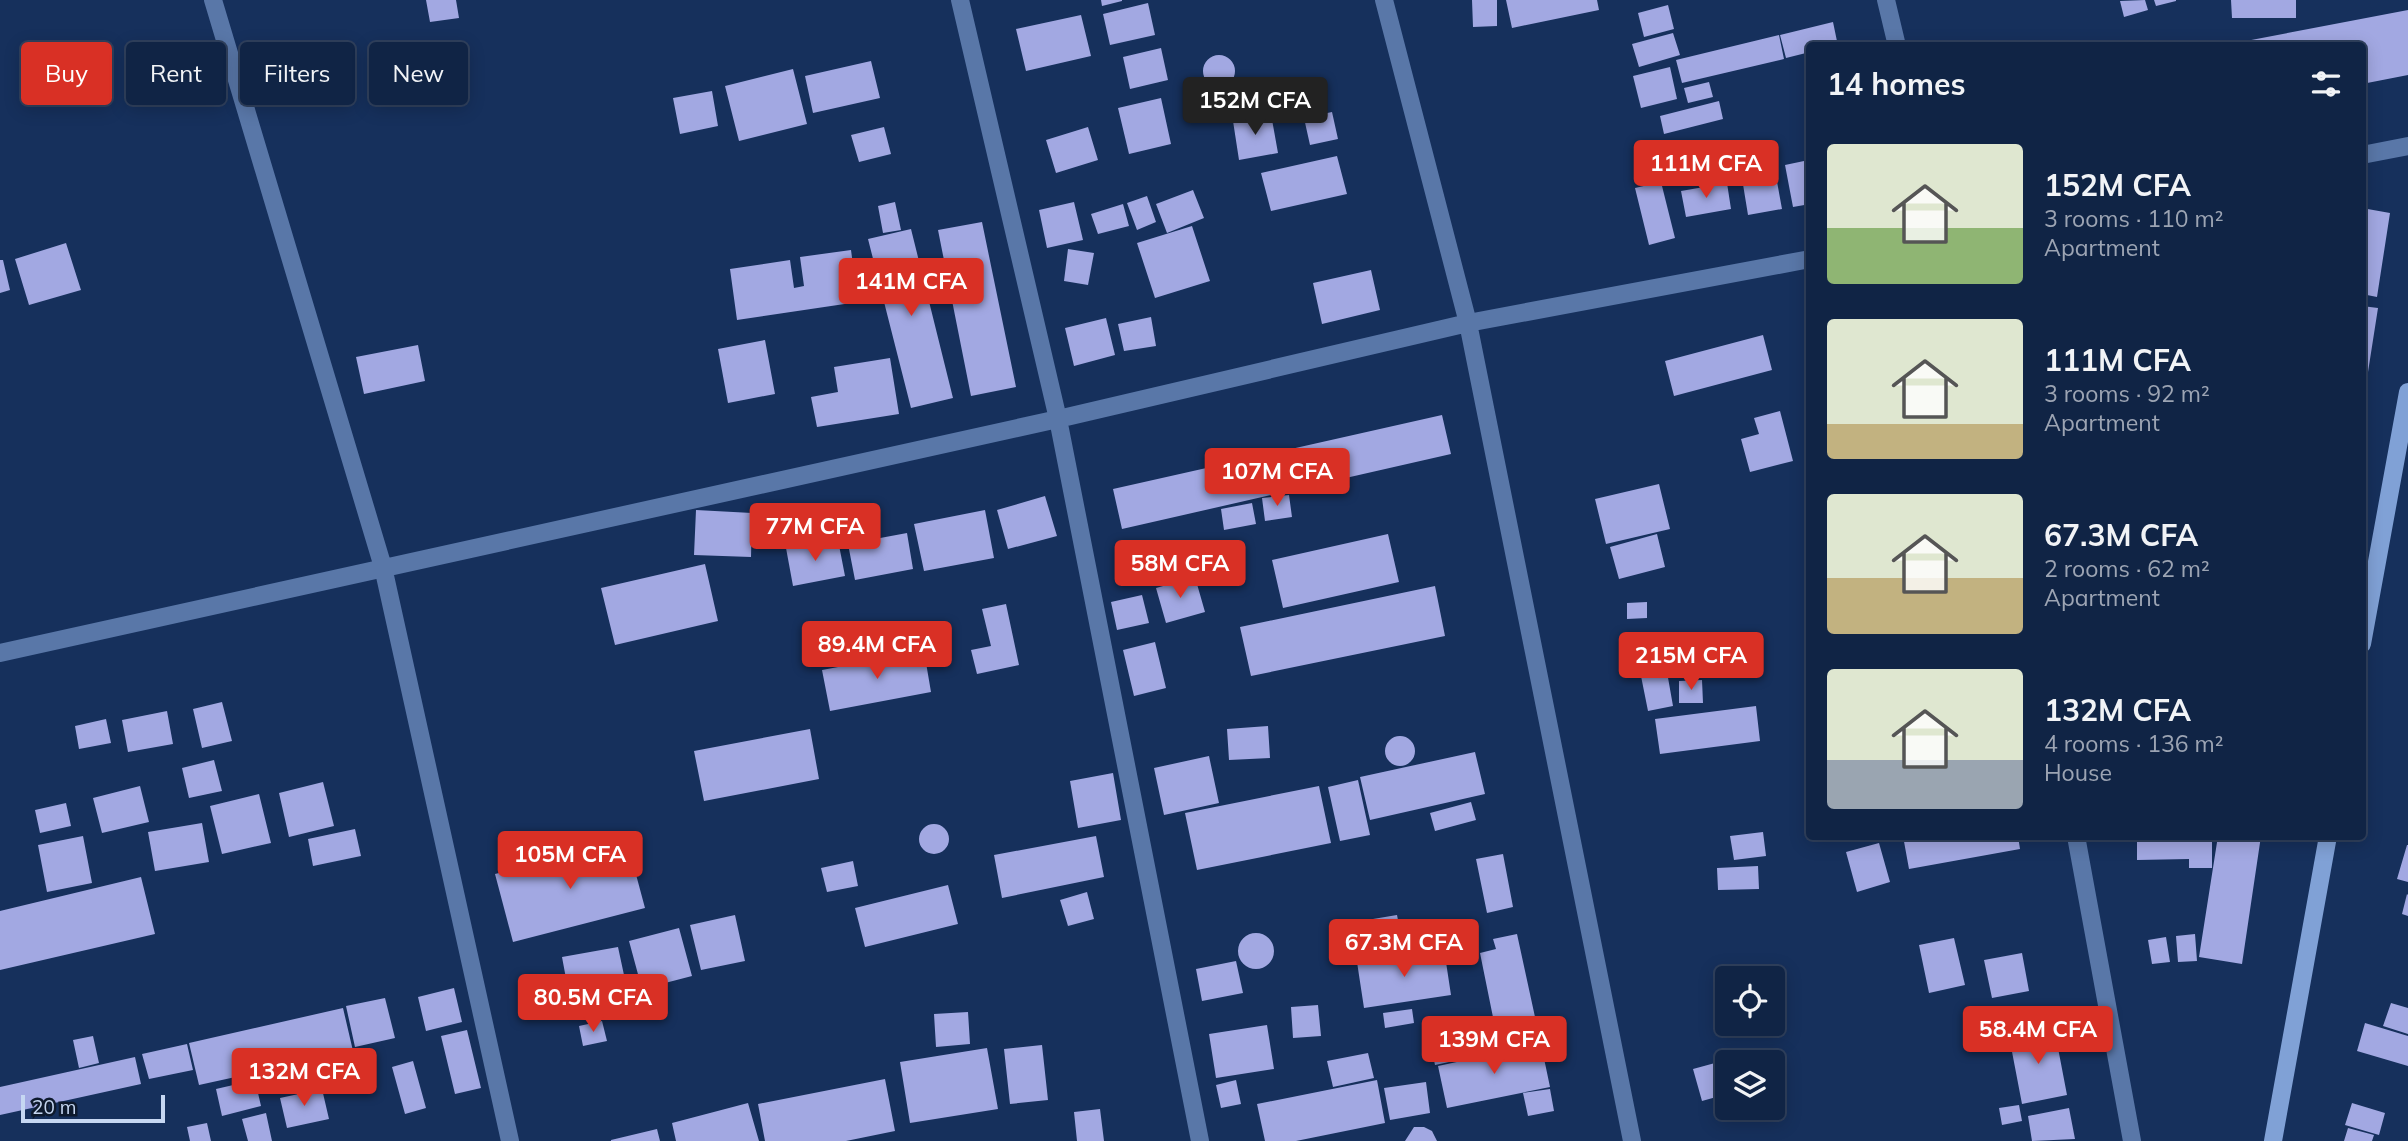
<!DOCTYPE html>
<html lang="en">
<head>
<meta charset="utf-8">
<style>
	:root { --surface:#102445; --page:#192c4c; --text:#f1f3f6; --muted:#9ca4b3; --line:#30415e; --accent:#d93025 }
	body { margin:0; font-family:Mulish,sans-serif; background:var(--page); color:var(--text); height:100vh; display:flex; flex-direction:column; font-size:26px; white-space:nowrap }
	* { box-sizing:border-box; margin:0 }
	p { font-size:23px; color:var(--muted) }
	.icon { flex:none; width:38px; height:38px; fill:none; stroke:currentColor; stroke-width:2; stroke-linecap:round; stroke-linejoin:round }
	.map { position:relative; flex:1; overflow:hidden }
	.panel { position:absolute; left:1806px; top:42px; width:560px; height:798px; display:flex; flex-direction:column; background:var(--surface); border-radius:7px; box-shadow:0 4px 18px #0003,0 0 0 2px var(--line) }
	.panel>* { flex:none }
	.hud { position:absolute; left:21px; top:42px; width:665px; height:63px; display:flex; gap:14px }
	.fabs { position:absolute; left:1715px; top:966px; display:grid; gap:14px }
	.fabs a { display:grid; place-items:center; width:70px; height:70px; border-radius:7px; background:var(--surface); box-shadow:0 4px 18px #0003,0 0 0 2px var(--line); font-size:35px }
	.scale { position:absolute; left:21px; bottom:18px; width:144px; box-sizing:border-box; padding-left:7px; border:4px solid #c6d7f2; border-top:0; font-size:19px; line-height:24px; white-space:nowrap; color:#c6d7f2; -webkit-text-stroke:5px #0e1a2d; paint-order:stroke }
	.price { position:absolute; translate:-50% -60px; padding:0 16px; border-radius:7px; background:var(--accent); color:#fff; font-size:23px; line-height:46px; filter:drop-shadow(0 2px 4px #0008) }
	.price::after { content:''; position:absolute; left:50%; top:42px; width:21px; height:16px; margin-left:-10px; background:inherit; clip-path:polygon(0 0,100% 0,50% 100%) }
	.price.current { background:#222; color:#fff }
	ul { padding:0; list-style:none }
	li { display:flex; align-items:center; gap:21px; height:175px; padding:0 21px }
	li span { display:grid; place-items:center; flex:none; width:196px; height:140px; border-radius:7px; color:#555 }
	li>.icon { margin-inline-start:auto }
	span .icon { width:84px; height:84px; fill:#fffc; stroke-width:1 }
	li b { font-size:30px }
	h2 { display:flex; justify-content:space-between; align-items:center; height:84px; padding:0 21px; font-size:30px }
	.tag { padding:0 24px; border-radius:7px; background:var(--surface); box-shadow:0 4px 18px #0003,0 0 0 2px var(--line); font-size:24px; line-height:63px }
	.tag.current { background:var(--accent); color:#fff }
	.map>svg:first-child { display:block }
</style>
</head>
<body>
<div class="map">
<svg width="2408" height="1141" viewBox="0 0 2408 1141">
	<rect width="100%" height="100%" fill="#16305c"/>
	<!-- building -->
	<path fill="#a2a8e2" d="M 426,0 L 456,0 L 459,18 L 430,22 Z
		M 1101,0 L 1122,0 L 1122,1 L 1102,6 Z
		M 1472,0 L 1497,0 L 1497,26 L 1473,27 Z
		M 1506,0 L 1597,0 L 1599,10 L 1512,28 Z
		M 2145,0 L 2148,10 L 2124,17 L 2120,1 Z
		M 2154,0 L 2176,0 L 2176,1 L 2156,6 Z
		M 2231,0 L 2296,0 L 2296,18 L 2232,18 Z
		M 1148,3 L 1155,35 L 1110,45 L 1103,14 Z
		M 1668,5 L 1674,29 L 1644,37 L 1638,13 Z
		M 2408,10 L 2408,75 L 2362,84 L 2362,46 L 2247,46 L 2246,41 Z
		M 1081,15 L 1091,56 L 1026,71 L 1016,29 Z
		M 1833,22 L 1838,46 L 1810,46 L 1810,52 L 1786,58 L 1780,35 Z
		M 1673,33 L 1680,55 L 1639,67 L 1632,44 Z
		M 1779,35 L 1784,59 L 1682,83 L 1676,60 Z
		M 1161,48 L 1168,80 L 1130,89 L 1123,57 Z
		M1203 71a16 16 0 1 1 32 0a16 16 0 1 1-32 0Z
		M 871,61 L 880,98 L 813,113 L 805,76 Z
		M 1670,67 L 1677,99 L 1641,108 L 1633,76 Z
		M 793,69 L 807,124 L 739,141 L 725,86 Z
		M 1709,82 L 1713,97 L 1688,103 L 1684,88 Z
		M 712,91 L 718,126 L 680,134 L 673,98 Z
		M 1161,98 L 1171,144 L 1129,154 L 1118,108 Z
		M 1719,101 L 1723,119 L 1664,134 L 1660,116 Z
		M 1332,112 L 1338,139 L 1310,145 L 1304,118 Z
		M 1271,114 L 1278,153 L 1239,160 L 1233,121 Z
		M 884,127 L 891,154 L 859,162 L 851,135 Z
		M 1088,127 L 1098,160 L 1056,173 L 1046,140 Z
		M 1727,149 L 1732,174 L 1680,184 L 1676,158 Z
		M 1337,156 L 1347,194 L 1271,211 L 1261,173 Z
		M 1773,160 L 1782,209 L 1748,215 L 1740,166 Z
		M 1804,161 L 1810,204 L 1793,207 L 1785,165 Z
		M 1661,182 L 1675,238 L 1649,245 L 1635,188 Z
		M 1727,183 L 1731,209 L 1686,217 L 1681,191 Z
		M 1193,190 L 1204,218 L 1167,233 L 1156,204 Z
		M 1147,196 L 1156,222 L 1137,230 L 1127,203 Z
		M 895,202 L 901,230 L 883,233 L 878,206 Z
		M 1074,202 L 1083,240 L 1047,248 L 1039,210 Z
		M 1123,204 L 1129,226 L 1098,234 L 1091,214 Z
		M 2362,208 L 2390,213 L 2377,297 L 2362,294 Z
		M 982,222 L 1016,387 L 971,396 L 938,230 Z
		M 1192,226 L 1210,281 L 1155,298 L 1137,243 Z
		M 911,229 L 953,398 L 911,408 L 868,239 Z
		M 66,243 L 81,290 L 29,305 L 15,259 Z
		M 1068,249 L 1094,253 L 1088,285 L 1064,281 Z
		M 851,250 L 858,302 L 737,320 L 730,269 L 790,260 L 794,288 L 804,286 L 800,257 Z
		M 0,260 L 3,260 L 10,290 L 0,293 Z
		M 1371,270 L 1380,310 L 1322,324 L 1313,283 Z
		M 2362,306 L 2378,308 L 2368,372 L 2362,371 Z
		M 1151,317 L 1156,346 L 1124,351 L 1118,324 Z
		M 1106,318 L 1115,355 L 1074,366 L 1065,328 Z
		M 1763,335 L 1772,370 L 1674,396 L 1665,361 Z
		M 765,340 L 775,394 L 728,403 L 718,349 Z
		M 418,345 L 425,381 L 364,394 L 356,357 Z
		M 890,358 L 899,414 L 817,427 L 811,397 L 838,392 L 834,367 Z
		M 1780,411 L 1793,461 L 1750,472 L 1741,439 L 1759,434 L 1754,418 Z
		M 1442,415 L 1451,454 L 1122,529 L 1113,489 Z
		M 1659,484 L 1670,529 L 1606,544 L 1595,499 Z
		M 1289,495 L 1292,517 L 1265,521 L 1262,498 Z
		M 1045,496 L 1057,536 L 1008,549 L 997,510 Z
		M 1252,503 L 1256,524 L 1224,530 L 1221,509 Z
		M 696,510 L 752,513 L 751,557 L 694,555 Z
		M 985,510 L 994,558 L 924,571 L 914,524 Z
		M 907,533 L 913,569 L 855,580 L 848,544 Z
		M 1388,534 L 1399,582 L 1283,608 L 1272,560 Z
		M 1657,534 L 1665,567 L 1619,579 L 1610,547 Z
		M 838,540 L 845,576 L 793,586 L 786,548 Z
		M 705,564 L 718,621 L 615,645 L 601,588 Z
		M 1195,577 L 1205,612 L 1166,623 L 1156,588 Z
		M 1435,586 L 1445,636 L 1251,676 L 1240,627 Z
		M 1142,595 L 1149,623 L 1117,630 L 1111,602 Z
		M 1647,602 L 1647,618 L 1627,619 L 1627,603 Z
		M 1006,604 L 1019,665 L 977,674 L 971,650 L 991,646 L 982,609 Z
		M 1155,642 L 1166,688 L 1134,696 L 1123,650 Z
		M 1656,648 L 1659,665 L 1640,668 L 1637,650 Z
		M 924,651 L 931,692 L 830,711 L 822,670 Z
		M 1667,672 L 1673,706 L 1648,711 L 1641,676 Z
		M 1702,680 L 1703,703 L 1679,703 L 1679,681 Z
		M 222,702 L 232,741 L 202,748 L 193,709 Z
		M 1756,706 L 1760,741 L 1660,754 L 1655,719 Z
		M 167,711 L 173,744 L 128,752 L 122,720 Z
		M 106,719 L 111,743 L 79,749 L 75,726 Z
		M 1268,726 L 1270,758 L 1229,760 L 1227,729 Z
		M 810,729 L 819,779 L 704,801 L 694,751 Z
		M1385 751a15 15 0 1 1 30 0a15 15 0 1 1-30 0Z
		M 1475,752 L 1485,794 L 1370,820 L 1360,777 Z
		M 1209,756 L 1219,803 L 1164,815 L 1154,768 Z
		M 214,760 L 222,791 L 189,798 L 182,768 Z
		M 1113,773 L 1121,820 L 1078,828 L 1070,781 Z
		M 1358,780 L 1370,835 L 1340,841 L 1328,787 Z
		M 323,782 L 334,826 L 289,837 L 279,793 Z
		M 140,786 L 149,822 L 102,833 L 93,798 Z
		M 1319,786 L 1331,843 L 1197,870 L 1185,813 Z
		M 259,794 L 271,843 L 222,854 L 210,806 Z
		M 1471,802 L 1476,820 L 1435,831 L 1430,813 Z
		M 66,803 L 71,826 L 40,833 L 35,810 Z
		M 202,823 L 209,862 L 155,871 L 148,832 Z
		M919 839a15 15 0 1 1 30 0a15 15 0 1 1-30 0Z
		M 355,829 L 361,856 L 313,866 L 308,839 Z
		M 1763,832 L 1766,856 L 1734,860 L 1730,836 Z
		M 83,836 L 92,883 L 47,892 L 38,845 Z
		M 1096,836 L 1104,877 L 1002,898 L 994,855 Z
		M 1903,836 L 2018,836 L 2020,849 L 1909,869 Z
		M 2137,836 L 2212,836 L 2212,868 L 2189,868 L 2189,859 L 2137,860 Z
		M 2218,836 L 2261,836 L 2242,964 L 2199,957 Z
		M 627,841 L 645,908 L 513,942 L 495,874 Z
		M 1879,843 L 1890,882 L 1857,892 L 1846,852 Z
		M 2407,845 L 2408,845 L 2408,882 L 2397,879 Z
		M 1503,854 L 1513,907 L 1487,913 L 1476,859 Z
		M 853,861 L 858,886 L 827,892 L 821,868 Z
		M 1758,866 L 1759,889 L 1718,890 L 1717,868 Z
		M 141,877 L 155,934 L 0,970 L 0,911 Z
		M 948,885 L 958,924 L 865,947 L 855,908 Z
		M 1087,892 L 1094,919 L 1068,926 L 1060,900 Z
		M 2407,894 L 2408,895 L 2408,916 L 2402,914 Z
		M 735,915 L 745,961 L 701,970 L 690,925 Z
		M 1397,915 L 1403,945 L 1355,954 L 1349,923 Z
		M 679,928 L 692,976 L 642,989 L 629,941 Z
		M1238 951a18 18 0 1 1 36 0a18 18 0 1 1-36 0Z
		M 1517,934 L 1540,1040 L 1521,1044 L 1517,1028 L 1496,1032 L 1480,953 L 1496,949 L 1493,939 Z
		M 2195,934 L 2197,961 L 2178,962 L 2176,936 Z
		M 2166,937 L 2170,962 L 2152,964 L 2148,940 Z
		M 1954,938 L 1965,985 L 1929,993 L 1919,945 Z
		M 618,947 L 627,989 L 570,1000 L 562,957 Z
		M 1444,949 L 1451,995 L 1364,1008 L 1357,962 Z
		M 2022,953 L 2029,991 L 1992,998 L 1984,960 Z
		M 1236,961 L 1243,993 L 1202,1001 L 1196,969 Z
		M 454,988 L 462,1022 L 426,1031 L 418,997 Z
		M 385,998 L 395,1038 L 355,1047 L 346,1006 Z
		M 2391,1003 L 2408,1008 L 2408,1034 L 2383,1026 Z
		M 1318,1005 L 1321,1036 L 1293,1038 L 1291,1007 Z
		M 343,1008 L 353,1051 L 199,1085 L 189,1043 Z
		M 1412,1009 L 1414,1023 L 1385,1028 L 1383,1013 Z
		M 968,1012 L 970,1044 L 936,1047 L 934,1014 Z
		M 602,1021 L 607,1041 L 583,1046 L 579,1026 Z
		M 2365,1023 L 2408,1036 L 2408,1066 L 2357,1051 Z
		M 1267,1025 L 1274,1069 L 1216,1078 L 1209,1034 Z
		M 2054,1027 L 2067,1095 L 2022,1104 L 2009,1036 Z
		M 467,1030 L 481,1088 L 455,1094 L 441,1036 Z
		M 93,1036 L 99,1063 L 79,1068 L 73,1040 Z
		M 1458,1036 L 1463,1059 L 1435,1065 L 1430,1041 Z
		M 187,1044 L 193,1070 L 149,1079 L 142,1054 Z
		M 1541,1044 L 1550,1087 L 1447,1108 L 1438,1066 Z
		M 1042,1045 L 1048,1100 L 1010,1104 L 1004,1049 Z
		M 987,1048 L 998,1109 L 910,1123 L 900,1062 Z
		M 1770,1048 L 1779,1081 L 1773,1082 L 1773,1062 L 1727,1062 L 1727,1094 L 1702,1101 L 1693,1069 Z
		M 1368,1053 L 1374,1078 L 1333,1087 L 1327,1061 Z
		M 135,1057 L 141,1084 L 0,1115 L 0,1087 Z
		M 413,1061 L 426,1108 L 405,1114 L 392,1067 Z
		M 885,1079 L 895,1131 L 846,1141 L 765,1141 L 758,1104 Z
		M 255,1080 L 261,1106 L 222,1116 L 216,1089 Z
		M 1236,1080 L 1241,1104 L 1221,1108 L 1216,1085 Z
		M 1377,1080 L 1385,1123 L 1296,1141 L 1265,1141 L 1257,1104 Z
		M 1426,1082 L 1430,1113 L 1390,1120 L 1384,1088 Z
		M 322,1089 L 329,1119 L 287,1128 L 280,1098 Z
		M 1550,1089 L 1554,1111 L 1528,1116 L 1523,1093 Z
		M 748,1103 L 759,1141 L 676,1141 L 672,1123 Z
		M 2352,1103 L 2385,1113 L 2379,1135 L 2345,1125 Z
		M 2019,1105 L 2022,1121 L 2002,1125 L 1999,1108 Z
		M 2069,1108 L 2075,1139 L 2032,1141 L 2028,1116 Z
		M 1100,1109 L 1104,1141 L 1077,1141 L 1074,1112 Z
		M 266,1113 L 272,1141 L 248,1141 L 242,1119 Z
		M 207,1123 L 211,1141 L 190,1141 L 187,1127 Z
		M 1414,1127 L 1424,1127 L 1432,1131 L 1437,1141 L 1405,1141 Z
		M 2348,1128 L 2374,1135 L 2372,1141 L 2344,1141 Z
		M 657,1129 L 660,1141 L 611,1141 L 611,1140 Z"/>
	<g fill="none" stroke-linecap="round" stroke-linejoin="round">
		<!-- minor -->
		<path stroke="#5977a8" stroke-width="18" d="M 213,0 L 383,567 L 510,1141
			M 960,0 L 1058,419 L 1200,1141
			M 1384,0 L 1468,323 L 1632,1141
			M 1886,0 L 1897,46
			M 2362,155 L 2408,146
			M 0,653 L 1058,419 L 1468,323 L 1810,259
			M 2076,836 L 2132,1141"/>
		<!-- major -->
		<path stroke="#80a1d6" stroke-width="18" d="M 2362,644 L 2408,392
			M 2273,1141 L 2328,836"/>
	</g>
</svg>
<div class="fabs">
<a><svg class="icon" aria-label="locate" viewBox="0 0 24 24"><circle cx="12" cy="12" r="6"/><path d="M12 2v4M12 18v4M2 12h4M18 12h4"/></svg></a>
<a><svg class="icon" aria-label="layers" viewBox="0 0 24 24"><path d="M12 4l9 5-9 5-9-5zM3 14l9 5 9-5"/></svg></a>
</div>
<div class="scale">20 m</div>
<b class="price current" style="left:1255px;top:137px">152M CFA</b>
<b class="price" style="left:1706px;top:200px">111M CFA</b>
<b class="price" style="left:911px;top:318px">141M CFA</b>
<b class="price" style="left:1277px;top:508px">107M CFA</b>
<b class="price" style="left:815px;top:563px">77M CFA</b>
<b class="price" style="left:1180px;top:600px">58M CFA</b>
<b class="price" style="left:877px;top:681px">89.4M CFA</b>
<b class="price" style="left:1691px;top:692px">215M CFA</b>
<b class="price" style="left:570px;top:891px">105M CFA</b>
<b class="price" style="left:1404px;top:979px">67.3M CFA</b>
<b class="price" style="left:593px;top:1034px">80.5M CFA</b>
<b class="price" style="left:2038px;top:1066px">58.4M CFA</b>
<b class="price" style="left:1494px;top:1076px">139M CFA</b>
<b class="price" style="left:304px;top:1108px">132M CFA</b>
<div class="hud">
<a class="tag current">Buy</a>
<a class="tag">Rent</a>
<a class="tag">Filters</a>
<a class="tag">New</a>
</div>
<section class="panel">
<h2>14 homes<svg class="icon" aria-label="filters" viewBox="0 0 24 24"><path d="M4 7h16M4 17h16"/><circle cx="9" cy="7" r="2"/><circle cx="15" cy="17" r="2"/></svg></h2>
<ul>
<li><span style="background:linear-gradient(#dfe7d0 60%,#8fb573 0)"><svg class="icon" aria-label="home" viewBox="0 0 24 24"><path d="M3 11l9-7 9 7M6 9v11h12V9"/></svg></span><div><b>152M CFA</b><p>3 rooms · 110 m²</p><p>Apartment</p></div></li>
<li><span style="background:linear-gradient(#dfe7d0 75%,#c2b280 0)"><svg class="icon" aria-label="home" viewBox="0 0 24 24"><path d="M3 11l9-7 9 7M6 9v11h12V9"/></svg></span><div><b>111M CFA</b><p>3 rooms · 92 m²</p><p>Apartment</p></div></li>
<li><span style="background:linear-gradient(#dfe7d0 60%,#c2b280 0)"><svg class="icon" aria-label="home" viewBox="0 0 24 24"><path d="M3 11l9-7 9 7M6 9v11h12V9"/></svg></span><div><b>67.3M CFA</b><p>2 rooms · 62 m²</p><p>Apartment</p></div></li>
<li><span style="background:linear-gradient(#dfe7d0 65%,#9aa5b1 0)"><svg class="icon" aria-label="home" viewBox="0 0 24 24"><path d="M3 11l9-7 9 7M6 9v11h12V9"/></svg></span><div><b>132M CFA</b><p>4 rooms · 136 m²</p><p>House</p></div></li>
</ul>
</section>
</div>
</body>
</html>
